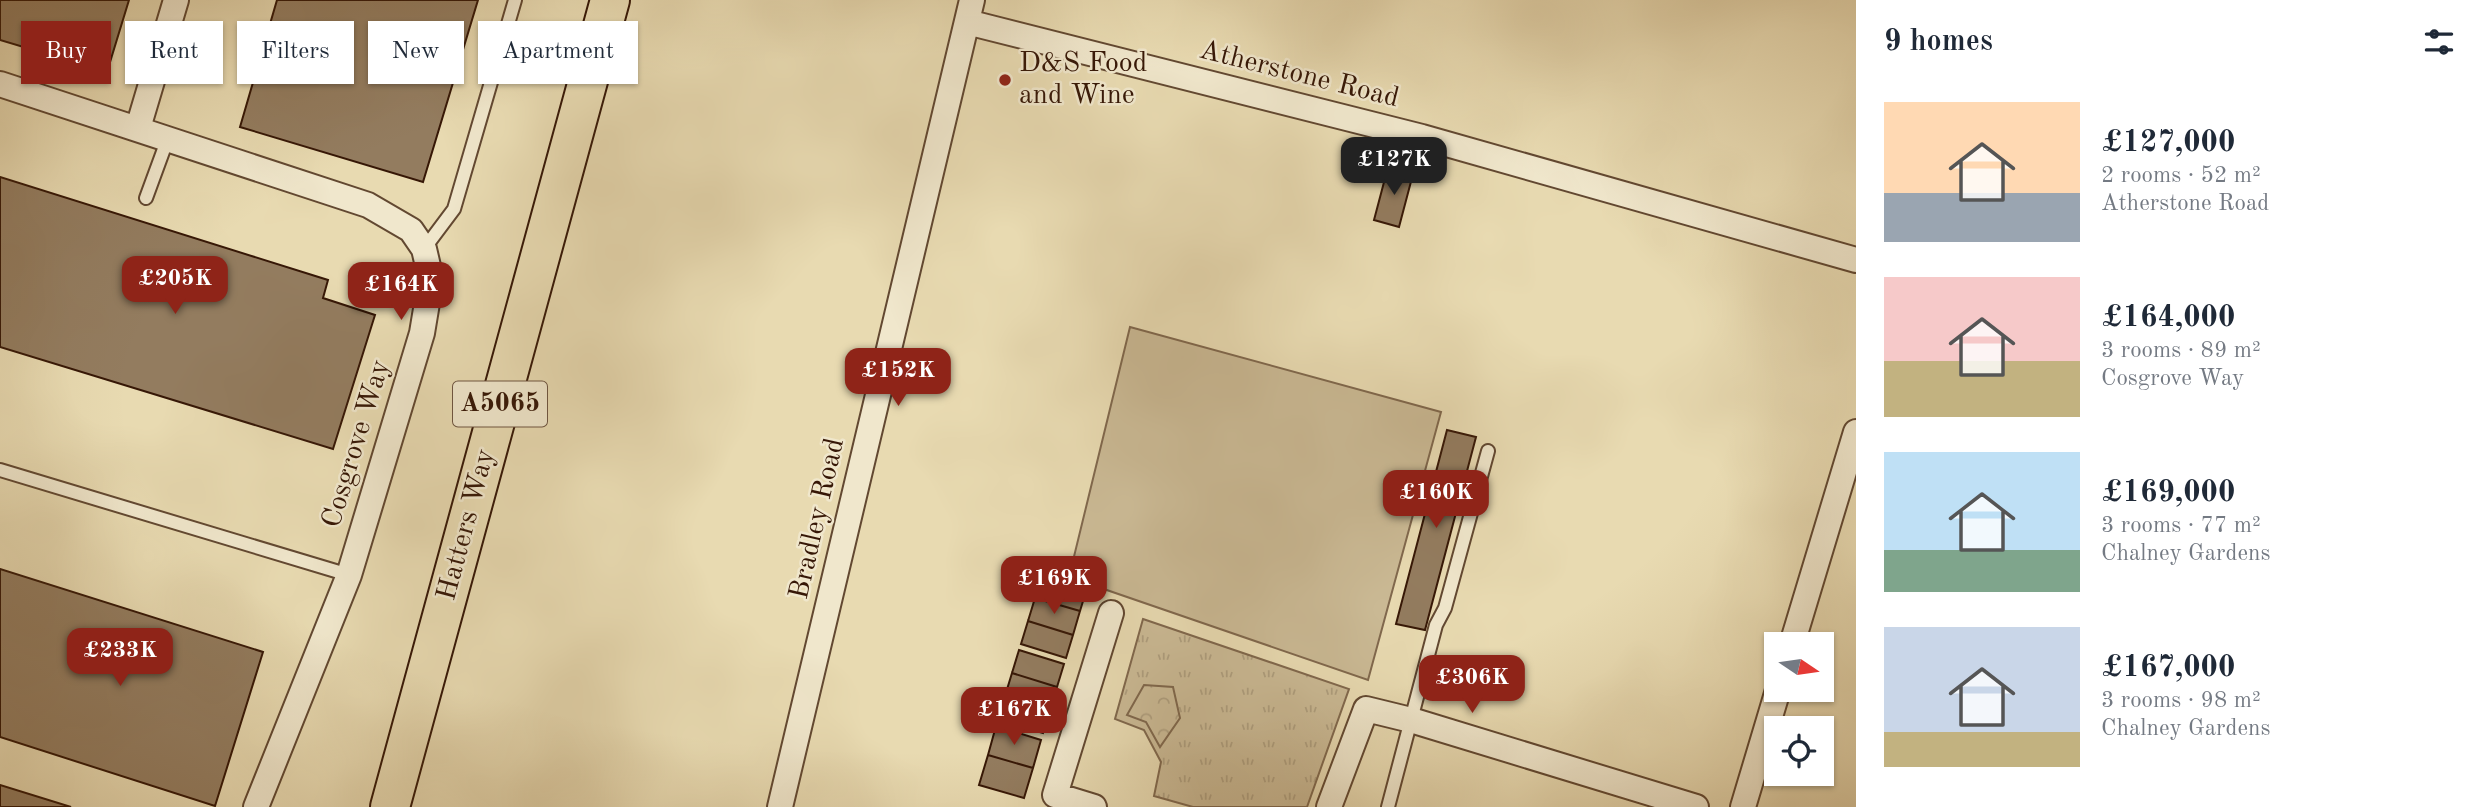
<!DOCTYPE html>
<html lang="en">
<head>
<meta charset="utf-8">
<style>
	:root { --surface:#fff; --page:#f6f6f7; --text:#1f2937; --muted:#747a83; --accent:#8f2418 }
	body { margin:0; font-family:"Old Standard TT",serif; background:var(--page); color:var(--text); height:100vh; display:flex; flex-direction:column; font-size:26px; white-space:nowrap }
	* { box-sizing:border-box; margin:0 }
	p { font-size:23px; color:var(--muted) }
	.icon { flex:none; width:38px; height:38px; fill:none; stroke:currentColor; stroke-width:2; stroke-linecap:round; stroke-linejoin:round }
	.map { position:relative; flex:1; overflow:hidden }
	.side { display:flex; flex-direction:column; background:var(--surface); width:630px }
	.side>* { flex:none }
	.top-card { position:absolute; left:21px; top:21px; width:665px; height:63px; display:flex; gap:14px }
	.needle { width:46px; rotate:103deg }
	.buttons { position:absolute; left:1764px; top:632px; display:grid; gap:14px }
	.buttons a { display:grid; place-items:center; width:70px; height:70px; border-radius:0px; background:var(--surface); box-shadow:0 2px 5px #0004; font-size:35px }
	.price { position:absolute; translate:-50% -60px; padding:0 16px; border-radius:14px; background:var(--accent); color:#fff; font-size:23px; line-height:46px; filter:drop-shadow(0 2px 4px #0008) }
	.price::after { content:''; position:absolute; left:50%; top:42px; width:21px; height:16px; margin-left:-10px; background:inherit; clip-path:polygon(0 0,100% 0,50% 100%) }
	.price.current { background:#222; color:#fff }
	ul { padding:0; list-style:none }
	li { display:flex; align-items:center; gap:21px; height:175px; padding:0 28px }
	li span { display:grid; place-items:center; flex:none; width:196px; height:140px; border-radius:0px; color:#555 }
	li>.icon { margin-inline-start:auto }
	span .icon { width:84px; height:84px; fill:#fffc; stroke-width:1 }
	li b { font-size:30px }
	h2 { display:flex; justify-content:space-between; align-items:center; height:84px; padding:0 28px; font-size:30px }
	.chip { padding:0 24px; border-radius:0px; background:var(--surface); box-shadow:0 2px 5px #0004; font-size:24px; line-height:63px }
	.chip.current { background:var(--accent); color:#fff }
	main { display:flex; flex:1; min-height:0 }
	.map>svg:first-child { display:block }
</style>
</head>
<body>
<main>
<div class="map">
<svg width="1856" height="807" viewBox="0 0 1856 807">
	<defs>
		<pattern id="grass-tufts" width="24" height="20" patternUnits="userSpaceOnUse" patternTransform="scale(1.75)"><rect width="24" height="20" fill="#cab994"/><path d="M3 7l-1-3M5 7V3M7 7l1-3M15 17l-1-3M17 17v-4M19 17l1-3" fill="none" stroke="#ae9e7e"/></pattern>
		<pattern id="park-crowns" width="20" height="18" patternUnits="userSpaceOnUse" patternTransform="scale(1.75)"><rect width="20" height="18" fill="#cab994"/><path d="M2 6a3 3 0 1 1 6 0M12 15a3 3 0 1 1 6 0" fill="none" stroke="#ae9e7e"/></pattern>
	</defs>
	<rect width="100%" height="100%" fill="#e8dab1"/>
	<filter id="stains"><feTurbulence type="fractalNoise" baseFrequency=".00286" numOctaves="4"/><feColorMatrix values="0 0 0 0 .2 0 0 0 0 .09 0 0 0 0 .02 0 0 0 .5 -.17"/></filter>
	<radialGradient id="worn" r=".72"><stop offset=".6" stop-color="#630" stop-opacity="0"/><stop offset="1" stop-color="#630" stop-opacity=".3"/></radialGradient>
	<!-- grass -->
	<path fill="url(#grass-tufts)" stroke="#80684d" stroke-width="2" d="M 1143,619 L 1349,689 L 1307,807 L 1193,807 L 1154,796 L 1161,762 L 1144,730 L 1115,719 Z"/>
	<!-- park -->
	<path fill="url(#park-crowns)" stroke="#80684d" stroke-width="2" d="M 1144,685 L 1173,687 L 1180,718 L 1160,747 L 1146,722 L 1127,715 Z"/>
	<!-- garden -->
	<path fill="#cab994" stroke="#80684d" stroke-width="2" d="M 1130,327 L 1441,412 L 1368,680 L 1069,577 Z"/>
	<!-- building -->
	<path fill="#937c5f" stroke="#361706" stroke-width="2" d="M 0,0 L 129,0 L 107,72 L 0,40 Z
		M 277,0 L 478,0 L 423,182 L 240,127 Z
		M 1388,167 L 1413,174 L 1399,227 L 1374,220 Z
		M 0,177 L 328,280 L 323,298 L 375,315 L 333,449 L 0,347 Z
		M 1447,430 L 1476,437 L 1425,630 L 1396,624 Z
		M 0,569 L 263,652 L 215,806 L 0,737 Z
		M 1042,575 L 1087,588 L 1080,611 L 1035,598 Z
		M 1035,598 L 1080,611 L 1073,635 L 1028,621 Z
		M 1028,621 L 1073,635 L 1066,658 L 1021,644 Z
		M 1019,650 L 1064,664 L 1057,687 L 1012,673 Z
		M 1012,673 L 1057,687 L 1050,710 L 1005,696 Z
		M 1005,696 L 1050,710 L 1043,733 L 998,720 Z
		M 996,726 L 1041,740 L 1033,768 L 988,755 Z
		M 988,755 L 1033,768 L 1024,798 L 979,785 Z
		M 0,785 L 71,807 L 0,807 Z"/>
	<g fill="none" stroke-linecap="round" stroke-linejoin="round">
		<!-- service casing -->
		<g stroke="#624831" stroke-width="16">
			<path id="service" d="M 146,198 L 168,138
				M 424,249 L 454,209 L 515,0
				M 0,470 L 349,575
				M 1388,807 L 1436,625 L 1445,608 L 1488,451"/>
		</g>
		<!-- minor casing -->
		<g stroke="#624831" stroke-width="28">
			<path id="minor" d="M 967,22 L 1422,137 L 1856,260
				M 0,84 L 368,205 L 411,230 L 424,249 L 431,279 L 422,333 L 349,575 L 256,807
				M 138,128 L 176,0
				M 1792,644 L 1856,432
				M 780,807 L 972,0
				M 1094,807 L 1055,795 L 1111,613
				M 1329,807 L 1366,709 L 1411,720 L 1696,807
				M 1743,807 L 1778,690"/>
		</g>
		<!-- primary casing -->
		<g stroke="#361706" stroke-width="42">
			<path id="primary" d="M 390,807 L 610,0"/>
		</g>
		<!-- service -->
		<use href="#service" stroke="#f0e7cc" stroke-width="12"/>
		<!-- minor -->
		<use href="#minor" stroke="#f0e7cc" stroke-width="24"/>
		<!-- primary -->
		<use href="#primary" stroke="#e8dab1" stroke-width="38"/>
	</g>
	<!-- markers -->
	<circle fill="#8f2418" stroke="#f0e7cc" stroke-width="2.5" cx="1005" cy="80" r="7"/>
	<g text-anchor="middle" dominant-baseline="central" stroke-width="5" stroke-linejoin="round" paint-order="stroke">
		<!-- shield labels -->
		<rect fill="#f0e7cc" stroke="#6e5541" stroke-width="2" x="453" y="381.5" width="94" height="45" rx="5"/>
		<g font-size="26" font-weight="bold" fill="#361706">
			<text x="500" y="404">A5065</text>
		</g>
		<!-- poi labels -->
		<g font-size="28" fill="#361706" stroke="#f0e7cc" text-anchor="start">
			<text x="1019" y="64">D&amp;S Food<tspan x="1019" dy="32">and Wine</tspan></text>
		</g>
		<!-- street labels -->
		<g font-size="28" fill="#361706" stroke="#f0e7cc">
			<text transform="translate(1299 75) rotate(14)">Atherstone Road</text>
			<text transform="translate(357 444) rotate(-73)">Cosgrove Way</text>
			<text transform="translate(818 519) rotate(-77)">Bradley Road</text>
			<text transform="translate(467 525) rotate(-75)">Hatters Way</text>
		</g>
	</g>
	<rect width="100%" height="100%" filter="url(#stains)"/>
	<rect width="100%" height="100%" fill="url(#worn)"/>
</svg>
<div class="buttons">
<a><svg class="needle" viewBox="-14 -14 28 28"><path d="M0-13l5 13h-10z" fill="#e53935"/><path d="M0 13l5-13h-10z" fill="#747a83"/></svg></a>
<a><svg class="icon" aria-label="locate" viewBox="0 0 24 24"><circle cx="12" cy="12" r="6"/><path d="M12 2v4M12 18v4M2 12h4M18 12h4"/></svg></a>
</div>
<b class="price current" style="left:1394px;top:197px">£127K</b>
<b class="price" style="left:175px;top:316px">£205K</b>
<b class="price" style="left:401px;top:322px">£164K</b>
<b class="price" style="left:898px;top:408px">£152K</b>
<b class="price" style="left:1436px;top:530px">£160K</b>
<b class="price" style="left:1054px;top:616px">£169K</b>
<b class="price" style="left:120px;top:688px">£233K</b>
<b class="price" style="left:1472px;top:715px">£306K</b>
<b class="price" style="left:1014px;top:747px">£167K</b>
<div class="top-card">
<a class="chip current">Buy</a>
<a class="chip">Rent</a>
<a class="chip">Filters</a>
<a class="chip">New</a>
<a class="chip">Apartment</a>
</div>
</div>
<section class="side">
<h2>9 homes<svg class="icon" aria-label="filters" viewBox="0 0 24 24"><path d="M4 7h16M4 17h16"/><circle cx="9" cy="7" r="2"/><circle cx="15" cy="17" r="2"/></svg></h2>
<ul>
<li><span style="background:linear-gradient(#ffd9b3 65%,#9aa5b1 0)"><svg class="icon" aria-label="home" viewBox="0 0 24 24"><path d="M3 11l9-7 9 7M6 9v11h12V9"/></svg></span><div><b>£127,000</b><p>2 rooms · 52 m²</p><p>Atherstone Road</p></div></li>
<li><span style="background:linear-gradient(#f6c9c9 60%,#c2b280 0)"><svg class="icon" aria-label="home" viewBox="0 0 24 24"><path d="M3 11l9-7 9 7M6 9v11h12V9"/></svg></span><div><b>£164,000</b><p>3 rooms · 89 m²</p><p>Cosgrove Way</p></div></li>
<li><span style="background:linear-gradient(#bfe0f5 70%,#7fa58c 0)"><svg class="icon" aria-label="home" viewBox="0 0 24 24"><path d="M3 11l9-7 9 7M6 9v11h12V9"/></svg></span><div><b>£169,000</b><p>3 rooms · 77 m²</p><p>Chalney Gardens</p></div></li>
<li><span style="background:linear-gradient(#c9d6e8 75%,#c2b280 0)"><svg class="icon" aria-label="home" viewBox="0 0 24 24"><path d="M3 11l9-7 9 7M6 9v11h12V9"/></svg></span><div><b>£167,000</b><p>3 rooms · 98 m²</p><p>Chalney Gardens</p></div></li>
</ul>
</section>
</main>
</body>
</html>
